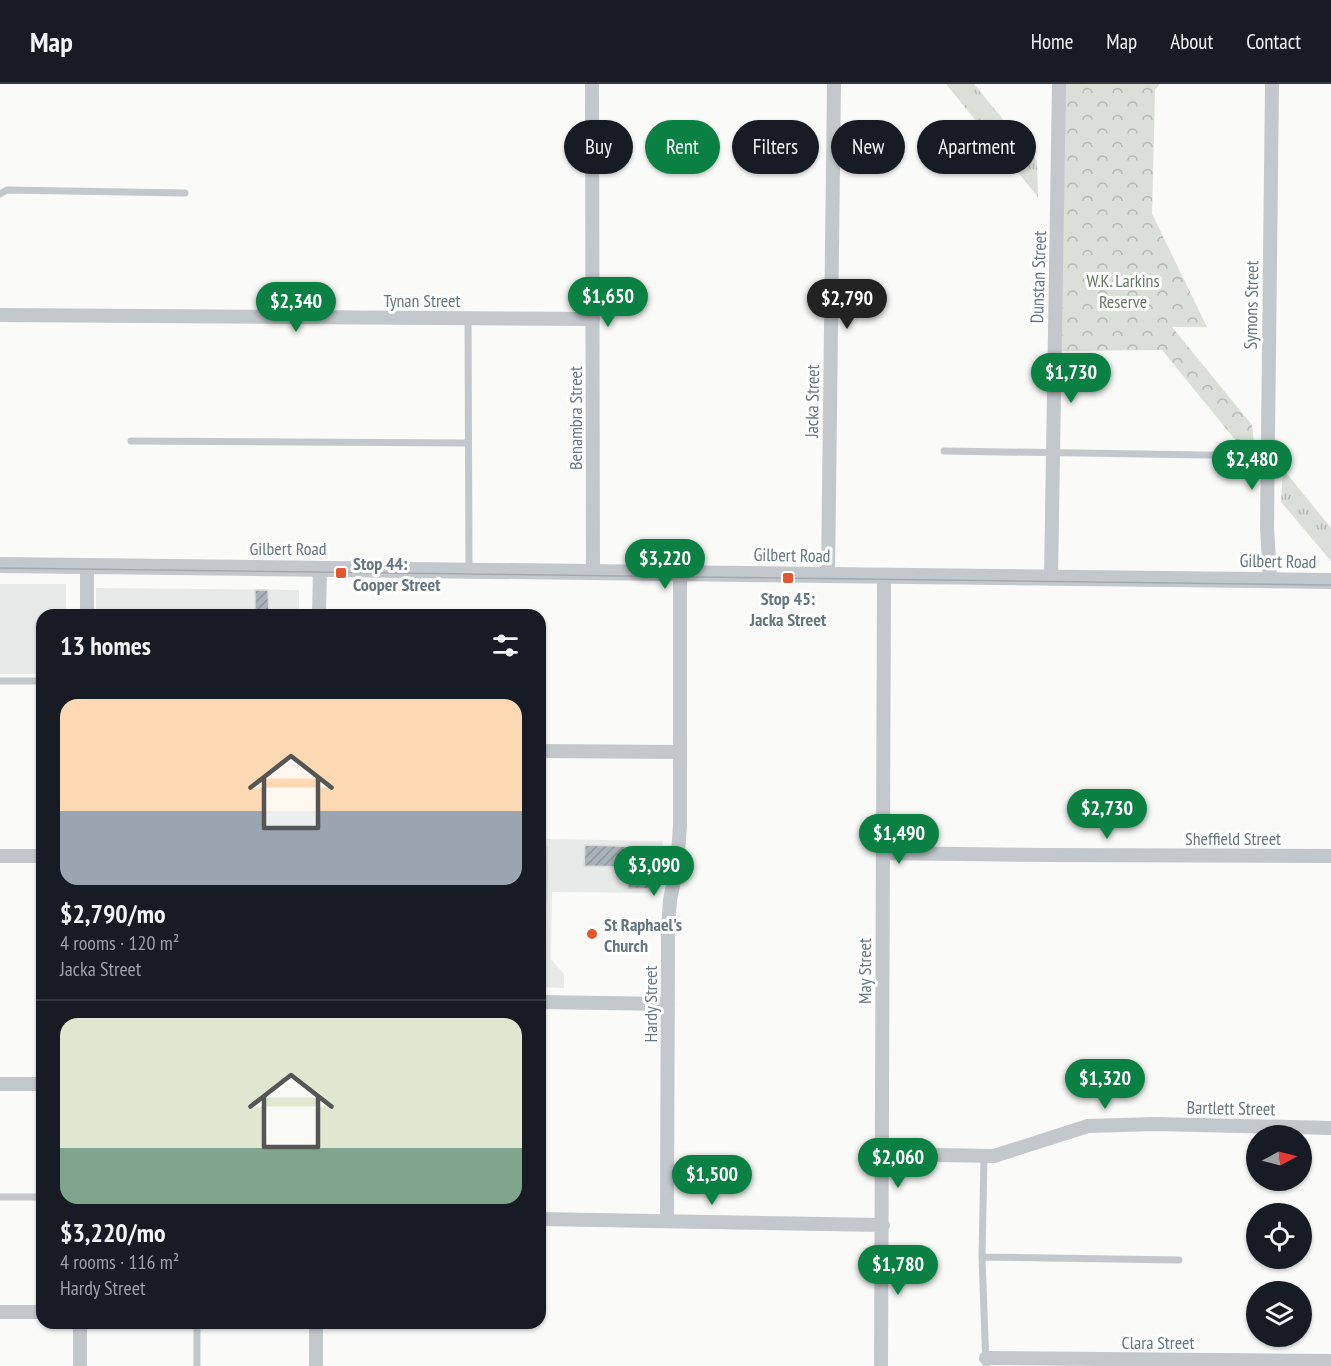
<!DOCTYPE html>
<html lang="en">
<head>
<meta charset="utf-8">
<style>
	:root { --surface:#171b24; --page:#242831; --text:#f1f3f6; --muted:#9ea1a6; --line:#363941; --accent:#0b8043 }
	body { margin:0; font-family:"PT Sans Narrow",sans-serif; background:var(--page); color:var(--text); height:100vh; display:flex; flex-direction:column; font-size:22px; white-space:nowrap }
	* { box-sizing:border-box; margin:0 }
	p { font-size:20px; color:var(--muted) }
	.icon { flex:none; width:33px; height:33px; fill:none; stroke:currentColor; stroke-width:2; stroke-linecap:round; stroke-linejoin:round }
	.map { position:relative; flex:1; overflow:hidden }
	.details { position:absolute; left:36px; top:525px; width:510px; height:720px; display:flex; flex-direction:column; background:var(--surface); border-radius:18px; box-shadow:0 2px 4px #0004 }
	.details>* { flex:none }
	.banner { position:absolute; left:564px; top:36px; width:570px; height:54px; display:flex; gap:12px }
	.needle { width:39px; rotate:83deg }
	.buttons { position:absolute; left:1246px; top:1041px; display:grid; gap:12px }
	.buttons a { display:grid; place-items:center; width:66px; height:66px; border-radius:50%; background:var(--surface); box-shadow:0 2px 4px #0004; font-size:30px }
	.price { position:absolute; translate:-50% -51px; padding:0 14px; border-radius:21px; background:var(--accent); color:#fff; font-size:20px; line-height:39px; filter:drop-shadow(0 2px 3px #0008) }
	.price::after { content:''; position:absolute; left:50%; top:36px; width:18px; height:14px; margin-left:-9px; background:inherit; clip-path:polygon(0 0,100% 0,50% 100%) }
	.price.selected { background:#222; color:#fff }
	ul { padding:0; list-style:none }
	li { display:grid; align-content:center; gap:12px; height:318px; padding:0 24px }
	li+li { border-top:2px solid var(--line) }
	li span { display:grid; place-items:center; height:186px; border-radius:18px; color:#555 }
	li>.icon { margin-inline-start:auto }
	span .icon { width:108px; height:108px; fill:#fffc; stroke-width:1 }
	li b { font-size:26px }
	h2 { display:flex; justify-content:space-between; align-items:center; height:72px; padding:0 24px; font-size:26px }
	.pill { padding:0 21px; border-radius:27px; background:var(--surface); box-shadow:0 2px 4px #0004; font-size:21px; line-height:54px }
	.pill.selected { background:var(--accent); color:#fff }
	header { display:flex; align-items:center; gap:36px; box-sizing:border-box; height:84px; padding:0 30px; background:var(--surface); border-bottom:2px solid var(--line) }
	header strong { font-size:28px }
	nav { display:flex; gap:33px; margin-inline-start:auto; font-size:21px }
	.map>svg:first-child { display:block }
</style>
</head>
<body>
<header>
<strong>Map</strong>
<nav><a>Home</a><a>Map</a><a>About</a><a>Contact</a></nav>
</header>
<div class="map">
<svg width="1331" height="1282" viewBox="0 0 1331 1282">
	<defs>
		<pattern id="grass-tufts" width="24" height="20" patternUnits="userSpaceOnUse" patternTransform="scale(1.5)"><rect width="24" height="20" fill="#dadfd7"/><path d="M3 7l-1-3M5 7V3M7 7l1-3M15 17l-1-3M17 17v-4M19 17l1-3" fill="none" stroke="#b4b9b4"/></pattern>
		<pattern id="park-crowns" width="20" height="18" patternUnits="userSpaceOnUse" patternTransform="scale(1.5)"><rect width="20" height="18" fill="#dadfd7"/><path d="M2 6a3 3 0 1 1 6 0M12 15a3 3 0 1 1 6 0" fill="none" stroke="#b4b9b4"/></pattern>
		<pattern id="building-hatch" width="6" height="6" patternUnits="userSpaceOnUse" patternTransform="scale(1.5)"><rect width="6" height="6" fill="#aab3b9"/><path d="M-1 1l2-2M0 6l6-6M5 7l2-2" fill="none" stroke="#8e969c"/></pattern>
	</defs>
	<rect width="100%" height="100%" fill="#fafaf8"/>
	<!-- built -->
	<path fill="#e8e9e9" d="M 0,500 L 66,500 L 66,531 L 42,531 L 42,590 L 0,590 Z
		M 96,504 L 299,506 L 299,531 L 96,531 Z
		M 540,755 L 663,757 L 654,809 L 552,808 L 551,875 L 564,890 L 564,904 L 540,903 Z"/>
	<!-- grass -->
	<path fill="url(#grass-tufts)" d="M 946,0 L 974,0 L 1037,77 L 1038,113 Z
		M 1283,385 L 1331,444 L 1331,477 L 1281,418 Z"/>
	<!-- park -->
	<path fill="url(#park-crowns)" d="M 1065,0 L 1160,0 L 1155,6 L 1152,130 L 1207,243 L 1172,243 L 1252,341 L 1255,369 L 1246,369 L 1162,266 L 1060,267 Z"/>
	<!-- pitch -->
	<path fill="#dadfd7" d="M 540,763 L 548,763 L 547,819 L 540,818 Z"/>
	<!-- building -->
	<path fill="url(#building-hatch)" stroke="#dcdcda" stroke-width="1.5" d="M 255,506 L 268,506 L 269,531 L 255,531 Z
		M 585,761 L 651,763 L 650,805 L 628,804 L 628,783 L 584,782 Z"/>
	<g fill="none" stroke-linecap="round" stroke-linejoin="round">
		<!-- service -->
		<path stroke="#c3c8cc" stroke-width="7" d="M 0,110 L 7,106 L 185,109
			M 468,234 L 469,486
			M 131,357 L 468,359
			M 944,367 L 1268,372
			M 0,597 L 42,597
			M 984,1072 L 982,1173 L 986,1282
			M 0,1113 L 42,1113
			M 982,1173 L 1179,1176
			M 197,1282 L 197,1239"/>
		<!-- minor -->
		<path stroke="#c3c8cc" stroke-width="14" d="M 592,0 L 593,488
			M 0,231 L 593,235
			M 828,491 L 834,0
			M 1051,494 L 1059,0
			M 1270,496 L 1267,443 L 1272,0
			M 87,531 L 87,482
			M 319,531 L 320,484
			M 540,667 L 680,668
			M 883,769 L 1044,771 L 1331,772
			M 0,772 L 42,772
			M 540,918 L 668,920
			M 0,1000 L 42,1000
			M 882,1070 L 994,1072 L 1088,1042 L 1155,1040 L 1331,1044
			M 540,1135 L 883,1141
			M 667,1137 L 668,845 L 670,816 L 677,783 L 680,742 L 680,489
			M 0,1228 L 42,1228
			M 80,1239 L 80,1282
			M 986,1274 L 1331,1277
			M 316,1282 L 316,1239
			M 881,1282 L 884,492"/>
		<!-- tertiary -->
		<path stroke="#c3c8cc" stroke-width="16" d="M 0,481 L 1331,497"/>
		<!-- tram -->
		<path stroke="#a2aab0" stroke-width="1.5" d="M 0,484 L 1331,501"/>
	</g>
	<!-- markers -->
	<g fill="#e4572e" stroke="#fff" stroke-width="2">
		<rect x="335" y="483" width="12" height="12" rx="3"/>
		<rect x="782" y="488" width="12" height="12" rx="3"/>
		<circle cx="592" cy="850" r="6"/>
	</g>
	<g text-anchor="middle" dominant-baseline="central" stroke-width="6" stroke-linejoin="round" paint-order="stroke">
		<!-- street labels -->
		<g font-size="18" fill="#657683" stroke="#fff">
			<text transform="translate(1038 193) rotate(-88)">Dunstan Street</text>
			<text x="422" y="216">Tynan Street</text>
			<text transform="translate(1251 221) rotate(-89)">Symons Street</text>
			<text transform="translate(812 317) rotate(-89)">Jacka Street</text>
			<text transform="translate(575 334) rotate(-90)">Benambra Street</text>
			<text x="288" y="464">Gilbert Road</text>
			<text transform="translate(792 471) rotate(1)">Gilbert Road</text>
			<text transform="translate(1278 477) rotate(1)">Gilbert Road</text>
			<text x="1233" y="754">Sheffield Street</text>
			<text transform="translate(864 887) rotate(-90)">May Street</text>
			<text transform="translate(650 920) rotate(-90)">Hardy Street</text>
			<text transform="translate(1231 1024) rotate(1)">Bartlett Street</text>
			<text x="1158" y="1258">Clara Street</text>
		</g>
		<!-- park labels -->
		<g font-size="18" fill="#687a64" stroke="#fff">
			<text x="1123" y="196">W.K. Larkins<tspan x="1123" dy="21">Reserve</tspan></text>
		</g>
		<!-- poi labels -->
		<g font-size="18" font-weight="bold" fill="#657683" stroke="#fff" text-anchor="start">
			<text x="353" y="479">Stop 44:<tspan x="353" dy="21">Cooper Street</tspan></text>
			<text x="788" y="514" text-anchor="middle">Stop 45:<tspan x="788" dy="21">Jacka Street</tspan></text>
			<text x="604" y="840">St Raphael's<tspan x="604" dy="21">Church</tspan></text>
		</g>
	</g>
</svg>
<div class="buttons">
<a><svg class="needle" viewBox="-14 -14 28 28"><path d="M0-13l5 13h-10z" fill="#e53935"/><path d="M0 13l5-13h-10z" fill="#9ea1a6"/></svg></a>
<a><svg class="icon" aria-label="locate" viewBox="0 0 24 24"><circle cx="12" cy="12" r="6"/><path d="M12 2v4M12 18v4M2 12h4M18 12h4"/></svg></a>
<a><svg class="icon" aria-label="layers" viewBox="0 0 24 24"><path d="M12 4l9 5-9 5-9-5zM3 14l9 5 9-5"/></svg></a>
</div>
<b class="price" style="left:608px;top:244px">$1,650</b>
<b class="price selected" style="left:847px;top:246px">$2,790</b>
<b class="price" style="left:296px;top:249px">$2,340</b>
<b class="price" style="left:1071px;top:320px">$1,730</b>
<b class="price" style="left:1252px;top:407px">$2,480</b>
<b class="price" style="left:665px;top:506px">$3,220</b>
<b class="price" style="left:1107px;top:756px">$2,730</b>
<b class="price" style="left:899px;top:781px">$1,490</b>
<b class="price" style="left:654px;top:813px">$3,090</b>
<b class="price" style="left:1105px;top:1026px">$1,320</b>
<b class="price" style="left:898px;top:1105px">$2,060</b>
<b class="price" style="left:712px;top:1122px">$1,500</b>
<b class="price" style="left:898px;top:1212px">$1,780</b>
<div class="banner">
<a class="pill">Buy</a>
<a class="pill selected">Rent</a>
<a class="pill">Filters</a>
<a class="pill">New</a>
<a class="pill">Apartment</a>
</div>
<section class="details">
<h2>13 homes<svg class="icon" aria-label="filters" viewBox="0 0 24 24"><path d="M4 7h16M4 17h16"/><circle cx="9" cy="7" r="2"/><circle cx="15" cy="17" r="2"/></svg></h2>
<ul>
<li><span style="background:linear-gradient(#ffd9b3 60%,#9aa5b1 0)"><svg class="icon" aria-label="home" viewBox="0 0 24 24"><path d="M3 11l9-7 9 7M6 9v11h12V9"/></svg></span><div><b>$2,790/mo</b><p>4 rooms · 120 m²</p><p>Jacka Street</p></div></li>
<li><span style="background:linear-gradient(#dfe7d0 70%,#7fa58c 0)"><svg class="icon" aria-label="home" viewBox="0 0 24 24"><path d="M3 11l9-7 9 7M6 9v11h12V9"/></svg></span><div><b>$3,220/mo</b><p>4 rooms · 116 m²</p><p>Hardy Street</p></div></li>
</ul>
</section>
</div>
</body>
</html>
